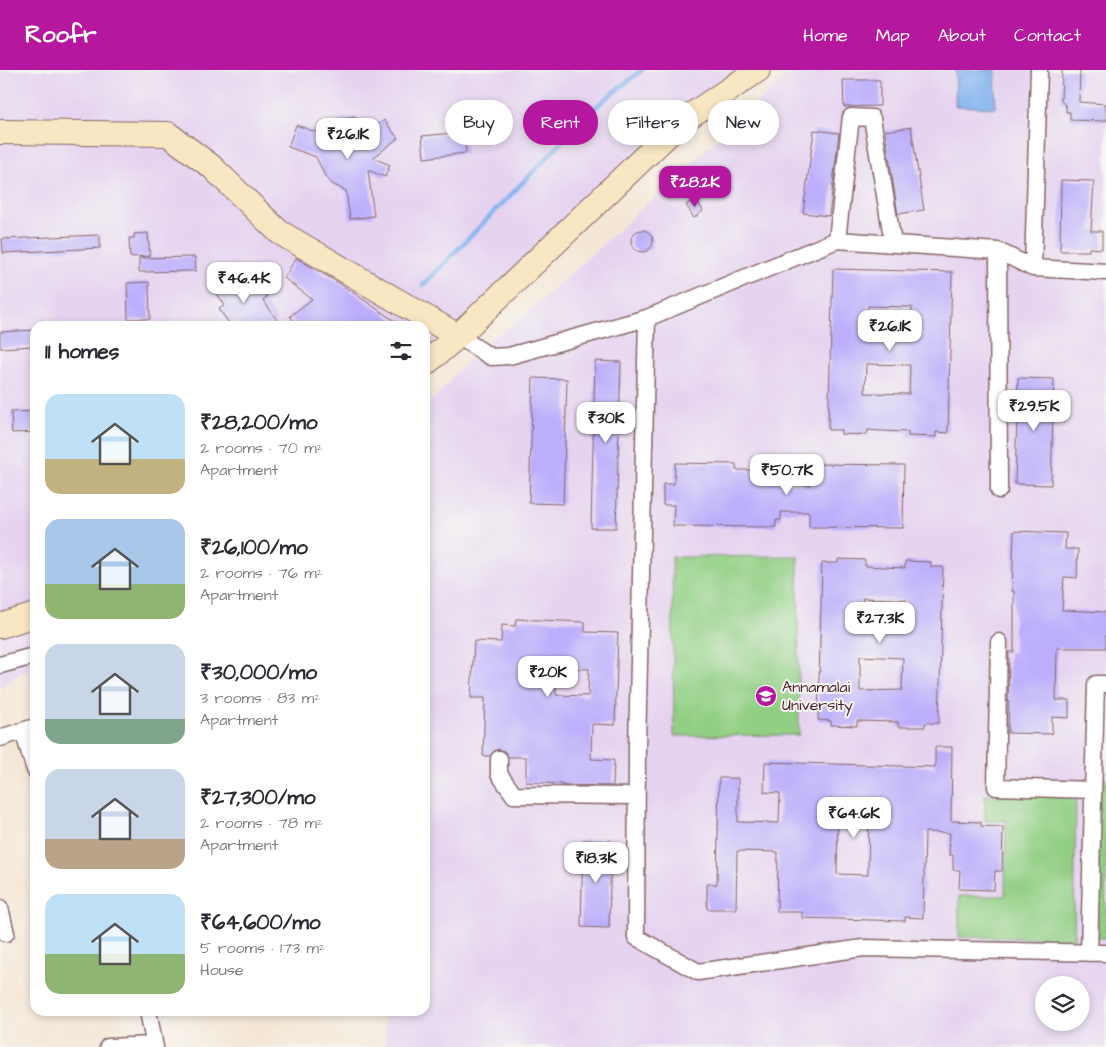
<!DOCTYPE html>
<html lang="en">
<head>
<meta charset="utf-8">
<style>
	:root { --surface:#fff; --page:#f7f7f7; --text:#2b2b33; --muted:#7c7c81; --accent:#b5179e }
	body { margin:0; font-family:"Architects Daughter",sans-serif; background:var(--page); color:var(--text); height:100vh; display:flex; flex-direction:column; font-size:19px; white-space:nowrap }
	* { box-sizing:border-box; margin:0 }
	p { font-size:16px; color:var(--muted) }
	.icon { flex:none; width:28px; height:28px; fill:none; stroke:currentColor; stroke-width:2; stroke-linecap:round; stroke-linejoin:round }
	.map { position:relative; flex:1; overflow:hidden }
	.details { position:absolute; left:30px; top:251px; width:400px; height:695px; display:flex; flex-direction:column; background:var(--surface); border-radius:15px; box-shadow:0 2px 8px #0003 }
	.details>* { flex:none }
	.guide { position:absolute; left:445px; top:30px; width:475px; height:45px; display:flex; gap:10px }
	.fabs { position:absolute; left:1035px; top:906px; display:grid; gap:10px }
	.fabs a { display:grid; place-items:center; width:55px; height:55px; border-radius:50%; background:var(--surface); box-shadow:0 2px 8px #0003; font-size:25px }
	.price { position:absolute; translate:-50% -42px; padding:0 11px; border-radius:10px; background:#fff; color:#222; font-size:16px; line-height:32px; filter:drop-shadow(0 1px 2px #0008) }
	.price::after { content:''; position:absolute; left:50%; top:30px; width:15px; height:11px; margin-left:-8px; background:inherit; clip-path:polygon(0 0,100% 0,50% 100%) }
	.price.on { background:var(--accent); color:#fff }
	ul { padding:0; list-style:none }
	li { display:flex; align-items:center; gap:15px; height:125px; padding:0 15px }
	li span { display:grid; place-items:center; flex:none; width:140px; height:100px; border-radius:15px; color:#555 }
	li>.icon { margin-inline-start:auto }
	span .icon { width:60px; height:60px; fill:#fffc; stroke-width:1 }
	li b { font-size:21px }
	h2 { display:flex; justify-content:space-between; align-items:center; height:60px; padding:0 15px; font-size:21px }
	.chip { padding:0 18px; border-radius:22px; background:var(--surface); box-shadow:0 2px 8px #0003; font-size:18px; line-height:45px }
	.chip.on { background:var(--accent); color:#fff }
	header { display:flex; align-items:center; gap:30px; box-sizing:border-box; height:70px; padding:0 25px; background:var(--accent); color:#fff }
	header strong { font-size:24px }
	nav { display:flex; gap:28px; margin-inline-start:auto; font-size:18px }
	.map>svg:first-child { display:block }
</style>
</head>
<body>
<header>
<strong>Roofr</strong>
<nav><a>Home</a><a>Map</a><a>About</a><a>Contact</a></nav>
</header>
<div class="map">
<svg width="1106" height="977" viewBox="0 0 1106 977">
	<rect width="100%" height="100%" fill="#f6f6f2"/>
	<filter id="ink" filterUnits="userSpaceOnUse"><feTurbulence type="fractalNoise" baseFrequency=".02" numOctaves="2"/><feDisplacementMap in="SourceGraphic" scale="10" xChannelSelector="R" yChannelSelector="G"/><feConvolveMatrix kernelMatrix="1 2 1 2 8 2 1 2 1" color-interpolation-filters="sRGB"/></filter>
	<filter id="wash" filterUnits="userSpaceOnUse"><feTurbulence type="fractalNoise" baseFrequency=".0096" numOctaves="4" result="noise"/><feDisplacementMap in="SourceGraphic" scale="20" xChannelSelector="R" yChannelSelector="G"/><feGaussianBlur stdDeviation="1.12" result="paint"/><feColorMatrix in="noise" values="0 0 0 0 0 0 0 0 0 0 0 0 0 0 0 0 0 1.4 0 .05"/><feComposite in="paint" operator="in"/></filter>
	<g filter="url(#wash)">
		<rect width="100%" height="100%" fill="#f5e7d6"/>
		<!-- built -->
		<path fill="#e5d3f0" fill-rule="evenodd" d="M 0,0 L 743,0 L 425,281 L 425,256 L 35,256 L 35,595 L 0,617 Z
			M 793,0 L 1106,0 L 1106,977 L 385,977 L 384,941 L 425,941 L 425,336 L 451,312 L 451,308 L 484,274 L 531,240 ZM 1044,915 L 1081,915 L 1081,952 L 1044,952 Z"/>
		<!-- green -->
		<path fill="#92cf84" stroke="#6e7758" d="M 798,486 L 799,665 L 674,666 L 672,487 Z
			M 1100,708 L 1106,708 L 1106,868 L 1098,868 Z
			M 985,725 L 1076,726 L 1074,869 L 959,867 L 959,826 L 1005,826 L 1006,751 L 985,751 Z"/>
		<!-- water -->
		<path fill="#83b4ef" stroke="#666a8d" d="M 956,0 L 996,0 L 995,38 L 955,36 Z"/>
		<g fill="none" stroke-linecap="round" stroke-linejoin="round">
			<!-- stream -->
			<path stroke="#83b4ef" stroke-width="4.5" d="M 423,215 L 599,34 L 642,0"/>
		</g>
		<g id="blocks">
			<!-- building -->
			<path fill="#bcaefb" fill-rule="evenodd" d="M 1062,0 L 1080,0 L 1079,32 L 1106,34 L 1106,51 L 1070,50 L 1070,42 L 1066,42 L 1066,36 L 1061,31 Z
				M 843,10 L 880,10 L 880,36 L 844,37 Z
				M 356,47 L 359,70 L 384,50 L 398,68 L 373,88 L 390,95 L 385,107 L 368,100 L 374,146 L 350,149 L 346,121 L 332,114 L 325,106 L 316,87 L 288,77 L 296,55 L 341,71 L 338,50 Z
				M 911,57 L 924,140 L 898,144 L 885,61 Z
				M 814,60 L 839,63 L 829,146 L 803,143 Z
				M 464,62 L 466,83 L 424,88 L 422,66 Z
				M 1061,110 L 1094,111 L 1091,161 L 1102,161 L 1102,179 L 1089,178 L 1089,181 L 1060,181 Z
				M 696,129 L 703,141 L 694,148 L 686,135 Z
				M631 171a11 11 0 1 1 22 0a11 11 0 1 1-22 0Z
				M 148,163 L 150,186 L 130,187 L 129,168 L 134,168 L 134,164 Z
				M 100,165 L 100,178 L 3,183 L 2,169 Z
				M 195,187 L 196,201 L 139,202 L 139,188 Z
				M 296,188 L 339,213 L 402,256 L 298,256 L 290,246 L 312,229 L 284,208 Z
				M 833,199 L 952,202 L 948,363 L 936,362 L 936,367 L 908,366 L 908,362 L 881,361 L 868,360 L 867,365 L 841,364 L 841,360 L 828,360 ZM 868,236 L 912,237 L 911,266 L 867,264 ZM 866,294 L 910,295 L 909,324 L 865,323 Z
				M 237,204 L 247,218 L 256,211 L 267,227 L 263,230 L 277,250 L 268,256 L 231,256 L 219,239 L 225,235 L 214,220 Z
				M 149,212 L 150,249 L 128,249 L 127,213 Z
				M 35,260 L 35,276 L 0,278 L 0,262 Z
				M 595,291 L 621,292 L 616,458 L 591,458 Z
				M 533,308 L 567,309 L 563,434 L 529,433 Z
				M 1018,308 L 1054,309 L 1051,415 L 1015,414 Z
				M 35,341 L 35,362 L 12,363 L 11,342 Z
				M 675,393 L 736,394 L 736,400 L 777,400 L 777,409 L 781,409 L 781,414 L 810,415 L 810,394 L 904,395 L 903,458 L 809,457 L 809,442 L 781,442 L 781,450 L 776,450 L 776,457 L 673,456 L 674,435 L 663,435 L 663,414 L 674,414 Z
				M 1014,461 L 1066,463 L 1065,479 L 1078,479 L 1077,508 L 1064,507 L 1062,540 L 1106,542 L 1106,578 L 1057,578 L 1056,630 L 1069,630 L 1069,648 L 1052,647 L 1052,664 L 1008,663 L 1009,582 L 1014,582 L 1014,521 L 1012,521 Z
				M 838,489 L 865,490 L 865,496 L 905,498 L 905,491 L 931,492 L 931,497 L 943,497 L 939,653 L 925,653 L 925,657 L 898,657 L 898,652 L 857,651 L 857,656 L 831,655 L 831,651 L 818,650 L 822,493 L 838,493 ZM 863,528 L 906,530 L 905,558 L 861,557 ZM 860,586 L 903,588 L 902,620 L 860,621 Z
				M 516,549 L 585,552 L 585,562 L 618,563 L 615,655 L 592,654 L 591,689 L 614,690 L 613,716 L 561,715 L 561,714 L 526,712 L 526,687 L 508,687 L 504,681 L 499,679 L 494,681 L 490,686 L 483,686 L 485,628 L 471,628 L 474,571 L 501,572 L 502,555 L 515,556 ZM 557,598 L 589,599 L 588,626 L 556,625 Z
				M 935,677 L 952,677 L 951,751 L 981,752 L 981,756 L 1003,757 L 1002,801 L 995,801 L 994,820 L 959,819 L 960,800 L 953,800 L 953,785 L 949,785 L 950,763 L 925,762 L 923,848 L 905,847 L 905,851 L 802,848 L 802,842 L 777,842 L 778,782 L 737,781 L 736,839 L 707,839 L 707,814 L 717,814 L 719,708 L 738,708 L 738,752 L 779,753 L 780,723 L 764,722 L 765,692 L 935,697 ZM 838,742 L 869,742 L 868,805 L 837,804 Z
				M 583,770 L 611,771 L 609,858 L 581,857 Z"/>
		</g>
	</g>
	<g filter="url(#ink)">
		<use href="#blocks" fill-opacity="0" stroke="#866567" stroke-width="1"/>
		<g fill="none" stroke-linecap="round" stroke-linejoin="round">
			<!-- street casing -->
			<g stroke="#866567" stroke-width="19">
				<path id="street" d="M 837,170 L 851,47 L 872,48 L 893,173
					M 998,181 L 999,420
					M 1033,198 L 1039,0
					M 647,248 L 637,678 L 636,867 L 698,902 L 863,878 L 1106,883
					M 458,266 L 491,287 L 509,286 L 647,248 L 837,170 L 998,181 L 1033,198 L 1106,202
					M 999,572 L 996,717 L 1093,720
					M 0,595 L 30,587
					M 23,661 L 35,700
					M 0,668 L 35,657
					M 499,689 L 499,704 L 514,725 L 637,726
					M 0,838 L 6,863
					M 1089,883 L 1096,614 L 1106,614
					M 148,941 L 155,977
					M 108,977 L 154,975"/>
			</g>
			<!-- secondary casing -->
			<g stroke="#866567" stroke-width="26">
				<path id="secondary" d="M 0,62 L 168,64 L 212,97 L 279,162 L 458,266
					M 425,294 L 458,266 L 681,52 L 758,0
					M 0,556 L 35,545"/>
			</g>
			<!-- street -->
			<use href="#street" stroke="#fff" stroke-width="16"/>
			<!-- secondary -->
			<use href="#secondary" stroke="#f9e7c3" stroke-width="24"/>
		</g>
	</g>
	<!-- icons -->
	<defs>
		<g id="university-disc" transform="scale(1.125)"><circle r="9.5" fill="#b5179e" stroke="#f6f6f2"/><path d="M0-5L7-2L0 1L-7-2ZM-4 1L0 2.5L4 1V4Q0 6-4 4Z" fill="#fff"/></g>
	</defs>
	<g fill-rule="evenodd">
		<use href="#university-disc" x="766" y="626"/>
	</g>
	<g text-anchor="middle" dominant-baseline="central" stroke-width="4" stroke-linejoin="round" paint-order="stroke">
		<!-- poi labels -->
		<g font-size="16" fill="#4a1f2b" stroke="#f6f6f2" text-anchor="start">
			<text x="782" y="617">Annamalai<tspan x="782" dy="18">University</tspan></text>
		</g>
	</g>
</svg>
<div class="fabs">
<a><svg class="icon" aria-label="layers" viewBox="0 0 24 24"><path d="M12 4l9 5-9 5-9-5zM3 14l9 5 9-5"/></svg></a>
</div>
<b class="price" style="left:348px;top:90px">₹26.1K</b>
<b class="price on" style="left:695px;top:138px">₹28.2K</b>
<b class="price" style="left:244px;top:234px">₹46.4K</b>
<b class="price" style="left:890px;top:282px">₹26.1K</b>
<b class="price" style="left:1034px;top:362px">₹29.5K</b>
<b class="price" style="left:606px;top:374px">₹30K</b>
<b class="price" style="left:787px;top:426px">₹50.7K</b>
<b class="price" style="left:880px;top:574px">₹27.3K</b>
<b class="price" style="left:548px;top:628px">₹20K</b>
<b class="price" style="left:854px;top:769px">₹64.6K</b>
<b class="price" style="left:596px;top:814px">₹18.3K</b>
<div class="guide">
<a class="chip">Buy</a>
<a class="chip on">Rent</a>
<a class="chip">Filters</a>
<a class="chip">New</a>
</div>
<section class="details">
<h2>11 homes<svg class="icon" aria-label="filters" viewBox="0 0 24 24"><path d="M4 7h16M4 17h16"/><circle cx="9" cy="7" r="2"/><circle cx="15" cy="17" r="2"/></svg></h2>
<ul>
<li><span style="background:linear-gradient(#bfe0f5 65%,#c2b280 0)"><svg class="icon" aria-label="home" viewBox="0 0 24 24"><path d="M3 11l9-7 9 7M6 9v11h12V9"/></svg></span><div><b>₹28,200/mo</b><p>2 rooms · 70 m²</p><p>Apartment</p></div></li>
<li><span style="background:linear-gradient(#a9c7e8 65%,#8fb573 0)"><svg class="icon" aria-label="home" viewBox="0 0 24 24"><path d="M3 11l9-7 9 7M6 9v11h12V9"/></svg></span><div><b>₹26,100/mo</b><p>2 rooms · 76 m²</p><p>Apartment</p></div></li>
<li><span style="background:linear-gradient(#c9d6e8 75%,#7fa58c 0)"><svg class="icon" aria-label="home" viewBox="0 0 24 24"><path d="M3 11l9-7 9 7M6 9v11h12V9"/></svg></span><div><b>₹30,000/mo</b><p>3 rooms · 83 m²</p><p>Apartment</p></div></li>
<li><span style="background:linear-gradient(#c9d6e8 70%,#b9a48a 0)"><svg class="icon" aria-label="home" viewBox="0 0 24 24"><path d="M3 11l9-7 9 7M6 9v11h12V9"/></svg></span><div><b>₹27,300/mo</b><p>2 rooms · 78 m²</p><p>Apartment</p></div></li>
<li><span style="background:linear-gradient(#bfe0f5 60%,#8fb573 0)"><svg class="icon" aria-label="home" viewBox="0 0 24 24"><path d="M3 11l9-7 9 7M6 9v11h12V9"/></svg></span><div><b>₹64,600/mo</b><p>5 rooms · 173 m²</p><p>House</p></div></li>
</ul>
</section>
</div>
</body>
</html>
